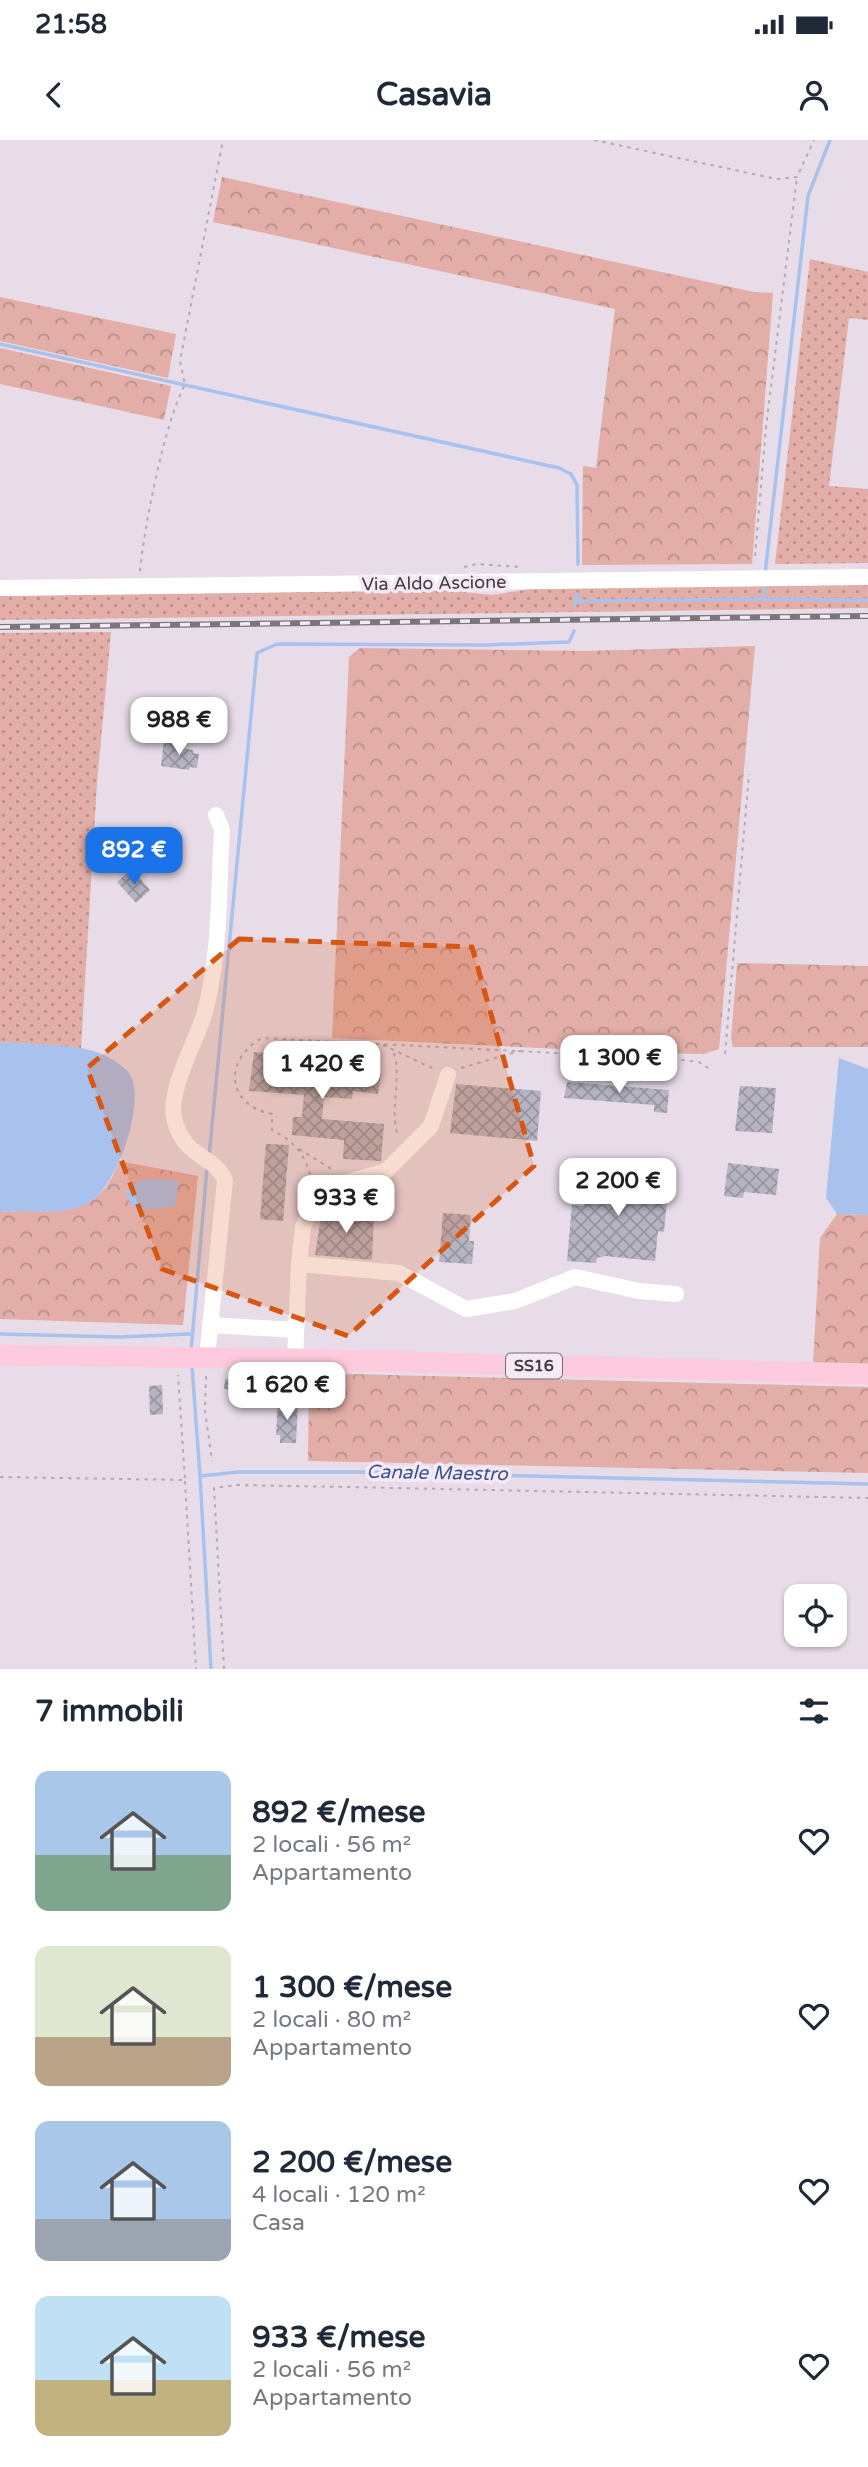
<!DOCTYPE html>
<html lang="it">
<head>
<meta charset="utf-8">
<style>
	:root { --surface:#fff; --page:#f6f6f7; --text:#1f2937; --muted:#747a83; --accent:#1a73e8 }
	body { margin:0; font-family:"Varela Round",sans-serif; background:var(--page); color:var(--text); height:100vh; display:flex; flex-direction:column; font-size:26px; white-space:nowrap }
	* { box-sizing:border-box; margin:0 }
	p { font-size:23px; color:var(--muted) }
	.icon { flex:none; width:38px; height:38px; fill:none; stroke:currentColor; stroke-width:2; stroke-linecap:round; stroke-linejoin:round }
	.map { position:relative; height:1529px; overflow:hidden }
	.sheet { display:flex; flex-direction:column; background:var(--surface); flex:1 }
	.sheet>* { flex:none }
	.fabs { position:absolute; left:784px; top:1444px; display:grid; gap:14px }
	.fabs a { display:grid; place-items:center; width:63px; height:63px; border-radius:14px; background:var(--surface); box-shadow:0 2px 5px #0004; font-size:35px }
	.price { position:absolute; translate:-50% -60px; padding:0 16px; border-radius:14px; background:#fff; color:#222; font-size:23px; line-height:46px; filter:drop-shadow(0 2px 4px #0008) }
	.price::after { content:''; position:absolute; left:50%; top:42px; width:21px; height:16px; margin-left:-10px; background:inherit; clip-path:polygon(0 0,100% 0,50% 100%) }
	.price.current { background:var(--accent); color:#fff }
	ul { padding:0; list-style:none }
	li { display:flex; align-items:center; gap:21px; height:175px; padding:0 35px }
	li span { display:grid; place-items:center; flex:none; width:196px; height:140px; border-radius:14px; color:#555 }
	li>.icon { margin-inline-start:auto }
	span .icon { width:84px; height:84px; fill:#fffc; stroke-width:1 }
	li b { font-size:30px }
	h2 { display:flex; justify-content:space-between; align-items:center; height:84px; padding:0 35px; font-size:30px }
	.status { display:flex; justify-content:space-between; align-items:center; height:49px; padding:0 35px; background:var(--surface); direction:ltr }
	.status svg { height:19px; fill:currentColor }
	header { display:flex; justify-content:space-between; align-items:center; height:91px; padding:0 35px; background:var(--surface); font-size:32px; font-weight:800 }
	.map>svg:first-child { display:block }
</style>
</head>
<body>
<div class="status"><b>21:58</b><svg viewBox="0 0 49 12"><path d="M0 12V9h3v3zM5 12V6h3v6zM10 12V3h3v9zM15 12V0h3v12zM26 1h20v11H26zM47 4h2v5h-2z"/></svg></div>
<header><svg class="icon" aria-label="back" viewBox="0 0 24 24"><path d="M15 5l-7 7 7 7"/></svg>Casavia<svg class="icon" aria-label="person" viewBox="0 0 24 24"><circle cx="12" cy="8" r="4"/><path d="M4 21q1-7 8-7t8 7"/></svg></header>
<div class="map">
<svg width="868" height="1529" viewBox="0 0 868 1529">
	<defs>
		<pattern id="grass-dots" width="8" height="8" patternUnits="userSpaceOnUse" patternTransform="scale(1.75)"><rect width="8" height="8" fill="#e2aea7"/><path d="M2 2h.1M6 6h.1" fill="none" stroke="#b98f89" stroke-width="1.8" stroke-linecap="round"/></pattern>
		<pattern id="forest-crowns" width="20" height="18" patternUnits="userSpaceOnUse" patternTransform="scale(1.75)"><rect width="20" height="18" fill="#e2aea7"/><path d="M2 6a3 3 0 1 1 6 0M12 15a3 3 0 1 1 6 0" fill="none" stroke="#b98f89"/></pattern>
		<pattern id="building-cross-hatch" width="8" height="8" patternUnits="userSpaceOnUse" patternTransform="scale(1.75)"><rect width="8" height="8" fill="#b6b4c2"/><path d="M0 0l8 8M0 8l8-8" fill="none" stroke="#95949f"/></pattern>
	</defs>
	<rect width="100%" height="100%" fill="#e7dce8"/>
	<!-- grass -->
	<path fill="url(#grass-dots)" d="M 810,119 L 868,132 L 868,180 L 849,178 L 829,346 L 868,349 L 868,423 L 775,424 Z
		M 868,444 L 868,468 L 0,480 L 0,456 L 443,450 L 492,455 L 537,448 Z
		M 111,492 L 97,643 L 81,908 L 0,902 L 0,493 Z"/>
	<!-- forest -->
	<path fill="url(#forest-crowns)" d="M 222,37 L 754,152 L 773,153 L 752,424 L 582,425 L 583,326 L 596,328 L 615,169 L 213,82 Z
		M 0,157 L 176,194 L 168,238 L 0,201 Z
		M 0,208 L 171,246 L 164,280 L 0,244 Z
		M 755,506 L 719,909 L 704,914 L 647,913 L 332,898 L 349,517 L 360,508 L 587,511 Z
		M 737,823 L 868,826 L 868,907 L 733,907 L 731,899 Z
		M 119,1021 L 198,1036 L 183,1185 L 0,1179 L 0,1072 C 52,1067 97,1085 119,1021 Z
		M 837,1074 L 868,1075 L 868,1226 L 813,1224 L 820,1098 Z
		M 309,1233 L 868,1247 L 868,1333 L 308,1321 Z"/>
	<!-- water -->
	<path fill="#a8c2ed" d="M 0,902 C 32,905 79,902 106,916 C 114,920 128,929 131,936 C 145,965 117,1046 90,1062 C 61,1078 31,1069 0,1072 Z
		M 839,918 L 868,929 L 868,1075 L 837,1074 L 826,1058 Z
		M 142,1039 L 179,1040 L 175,1067 L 137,1070 C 130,1064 127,1060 126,1051 Z"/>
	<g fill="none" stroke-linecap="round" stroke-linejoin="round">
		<!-- stream -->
		<path stroke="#a8c2ed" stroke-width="3.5" d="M 0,204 L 559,328 L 571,334 L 577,345 L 578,424
			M 765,434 L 808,56 L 830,0
			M 763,459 L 868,460
			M 576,461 L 763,459 L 765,442
			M 575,465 L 577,454
			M 209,1017 L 257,513 L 277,504 L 485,505 L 569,502 L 574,491
			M 0,1194 L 119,1197 L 190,1194
			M 191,1212 L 207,1028
			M 192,1226 L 200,1336
			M 211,1529 L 200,1336 L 238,1332 L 358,1332 L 868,1344"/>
	</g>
	<!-- building -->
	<path fill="url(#building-cross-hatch)" d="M 164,601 L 177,603 L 177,607 L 193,610 L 193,613 L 199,614 L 197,628 L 190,627 L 189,630 L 161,626 Z
		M 127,733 L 133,740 L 138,736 L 150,750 L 136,763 L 117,742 Z
		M 254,912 L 291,915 L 290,928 L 326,931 L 327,920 L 340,921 L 339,932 L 381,934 L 378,954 L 353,951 L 352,959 L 324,957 L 322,979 L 384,984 L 381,1021 L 343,1019 L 344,1000 L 292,995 L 293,977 L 302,977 L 304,955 L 249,951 Z
		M 567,942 L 669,950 L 667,973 L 654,972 L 654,965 L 564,958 Z
		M 456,944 L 541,951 L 537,1001 L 450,993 Z
		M 740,946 L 776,948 L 772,993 L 735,991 Z
		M 266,1004 L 289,1005 L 283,1081 L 260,1079 Z
		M 728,1023 L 779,1029 L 776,1055 L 744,1052 L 743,1058 L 724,1056 Z
		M 588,1030 L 669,1040 L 664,1092 L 658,1091 L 655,1121 L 605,1116 L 597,1118 L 596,1123 L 567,1121 L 572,1065 L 584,1066 Z
		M 322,1070 L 374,1075 L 372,1120 L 315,1115 Z
		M 443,1073 L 471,1075 L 469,1101 L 474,1101 L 472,1124 L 439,1122 Z
		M 225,1239 L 259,1242 L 259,1251 L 224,1249 Z
		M 162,1245 L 163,1274 L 150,1275 L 149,1246 Z
		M 278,1261 L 298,1262 L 296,1303 L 280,1303 L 280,1295 L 276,1295 Z"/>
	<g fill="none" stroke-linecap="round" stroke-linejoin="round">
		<!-- path -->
		<path stroke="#b3aab4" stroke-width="2" stroke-dasharray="3.5 5" stroke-linecap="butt" d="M 594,0 L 777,39 L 797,37 L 814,0
			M 755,416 L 766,287 L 797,37
			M 464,427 L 477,424 L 521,427
			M 140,431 C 144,388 165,280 185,245 L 180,221 L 223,0
			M 383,905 L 434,929
			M 394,913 C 402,941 389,968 398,997
			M 725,914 L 749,634
			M 461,928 L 523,910
			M 299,1009 L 333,1030
			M 312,1043 C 307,1017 296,1002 272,990 L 272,974 C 226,965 223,920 262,898 L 673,919 L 699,922 L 708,928
			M 206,1236 L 205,1271 L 212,1321
			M 0,1337 L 185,1340 L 178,1235
			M 185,1341 L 196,1529
			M 224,1529 L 214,1348 L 237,1345 L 347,1347 L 868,1358"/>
		<!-- minor -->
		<path stroke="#fff" stroke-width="16" d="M 0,448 L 868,437
			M 299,1124 L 303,1087 L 315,1060 L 334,1046 L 386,1031 L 431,986 L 448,935
			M 211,1185 L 296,1190
			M 207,1217 L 225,1040 C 213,1014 186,1019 175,982 C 166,952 195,905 204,875 C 221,816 218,751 222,690 L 216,675
			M 295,1219 L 299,1124 L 399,1133 L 466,1169 L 515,1161 L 575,1137 L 639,1151 L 676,1154"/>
		<!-- major -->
		<path stroke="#fdcbdd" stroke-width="21" d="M 0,1215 L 295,1219 L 868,1234"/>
		<!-- rail casing -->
		<g stroke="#7b757c" stroke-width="6">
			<path id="rail" d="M 0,487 L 868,476"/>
		</g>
		<!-- rail -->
		<use href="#rail" stroke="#f5e9f5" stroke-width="3.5" stroke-dasharray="10" stroke-linecap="butt"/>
	</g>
	<!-- marked area -->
	<path fill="#d75611" fill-opacity="0.2" stroke="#d75611" stroke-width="5" stroke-dasharray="14 9" stroke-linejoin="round" d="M 239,799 L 472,807 L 534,1026 L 348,1196 L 162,1129 L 87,928 Z"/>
	<g text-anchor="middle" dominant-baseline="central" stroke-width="7" stroke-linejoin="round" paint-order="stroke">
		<!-- shield labels -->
		<rect fill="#f5e9f5" stroke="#766f76" stroke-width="2" x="506" y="1213.5" width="56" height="25" rx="5"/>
		<g font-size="16" font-weight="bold" fill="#3f3b3f">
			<text x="534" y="1226">SS16</text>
		</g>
		<!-- street labels -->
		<g font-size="18" fill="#3f3b3f" stroke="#f5e9f5">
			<text transform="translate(434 443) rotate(-1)">Via Aldo Ascione</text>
		</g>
		<!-- water labels -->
		<g font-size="19" font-style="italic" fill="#34548b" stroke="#f5e9f5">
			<text transform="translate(437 1333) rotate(1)">Canale Maestro</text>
		</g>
	</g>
</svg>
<div class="fabs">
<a><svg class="icon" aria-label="locate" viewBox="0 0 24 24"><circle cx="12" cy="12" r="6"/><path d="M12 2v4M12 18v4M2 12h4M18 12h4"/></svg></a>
</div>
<b class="price" style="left:179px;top:617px">988 €</b>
<b class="price current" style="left:134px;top:747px">892 €</b>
<b class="price" style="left:619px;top:955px">1 300 €</b>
<b class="price" style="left:322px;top:961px">1 420 €</b>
<b class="price" style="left:618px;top:1078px">2 200 €</b>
<b class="price" style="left:346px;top:1095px">933 €</b>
<b class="price" style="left:287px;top:1282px">1 620 €</b>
</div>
<section class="sheet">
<h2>7 immobili<svg class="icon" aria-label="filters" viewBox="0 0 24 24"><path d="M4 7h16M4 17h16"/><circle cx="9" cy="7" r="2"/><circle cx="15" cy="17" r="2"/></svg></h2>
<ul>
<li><span style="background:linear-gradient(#a9c7e8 60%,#7fa58c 0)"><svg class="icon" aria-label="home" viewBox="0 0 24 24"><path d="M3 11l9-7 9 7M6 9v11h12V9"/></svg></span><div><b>892 €/mese</b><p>2 locali · 56 m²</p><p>Appartamento</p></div><svg class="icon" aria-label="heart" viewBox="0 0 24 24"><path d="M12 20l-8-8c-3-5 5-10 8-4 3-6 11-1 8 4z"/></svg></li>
<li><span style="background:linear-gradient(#dfe7d0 65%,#b9a48a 0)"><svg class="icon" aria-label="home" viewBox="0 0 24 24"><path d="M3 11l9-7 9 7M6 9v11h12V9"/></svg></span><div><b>1 300 €/mese</b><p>2 locali · 80 m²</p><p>Appartamento</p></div><svg class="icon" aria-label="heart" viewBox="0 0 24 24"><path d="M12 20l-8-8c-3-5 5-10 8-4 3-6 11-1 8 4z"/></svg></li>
<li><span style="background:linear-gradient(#a9c7e8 70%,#9aa5b1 0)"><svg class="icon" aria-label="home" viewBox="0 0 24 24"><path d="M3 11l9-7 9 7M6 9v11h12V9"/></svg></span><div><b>2 200 €/mese</b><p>4 locali · 120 m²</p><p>Casa</p></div><svg class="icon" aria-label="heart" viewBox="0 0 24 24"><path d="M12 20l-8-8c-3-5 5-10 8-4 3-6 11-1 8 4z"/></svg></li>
<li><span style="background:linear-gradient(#bfe0f5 60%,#c2b280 0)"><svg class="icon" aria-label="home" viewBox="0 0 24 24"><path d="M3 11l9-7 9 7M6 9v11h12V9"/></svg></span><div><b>933 €/mese</b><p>2 locali · 56 m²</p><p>Appartamento</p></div><svg class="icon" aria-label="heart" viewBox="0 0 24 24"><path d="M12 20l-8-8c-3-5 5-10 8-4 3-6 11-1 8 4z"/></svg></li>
</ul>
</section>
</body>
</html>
